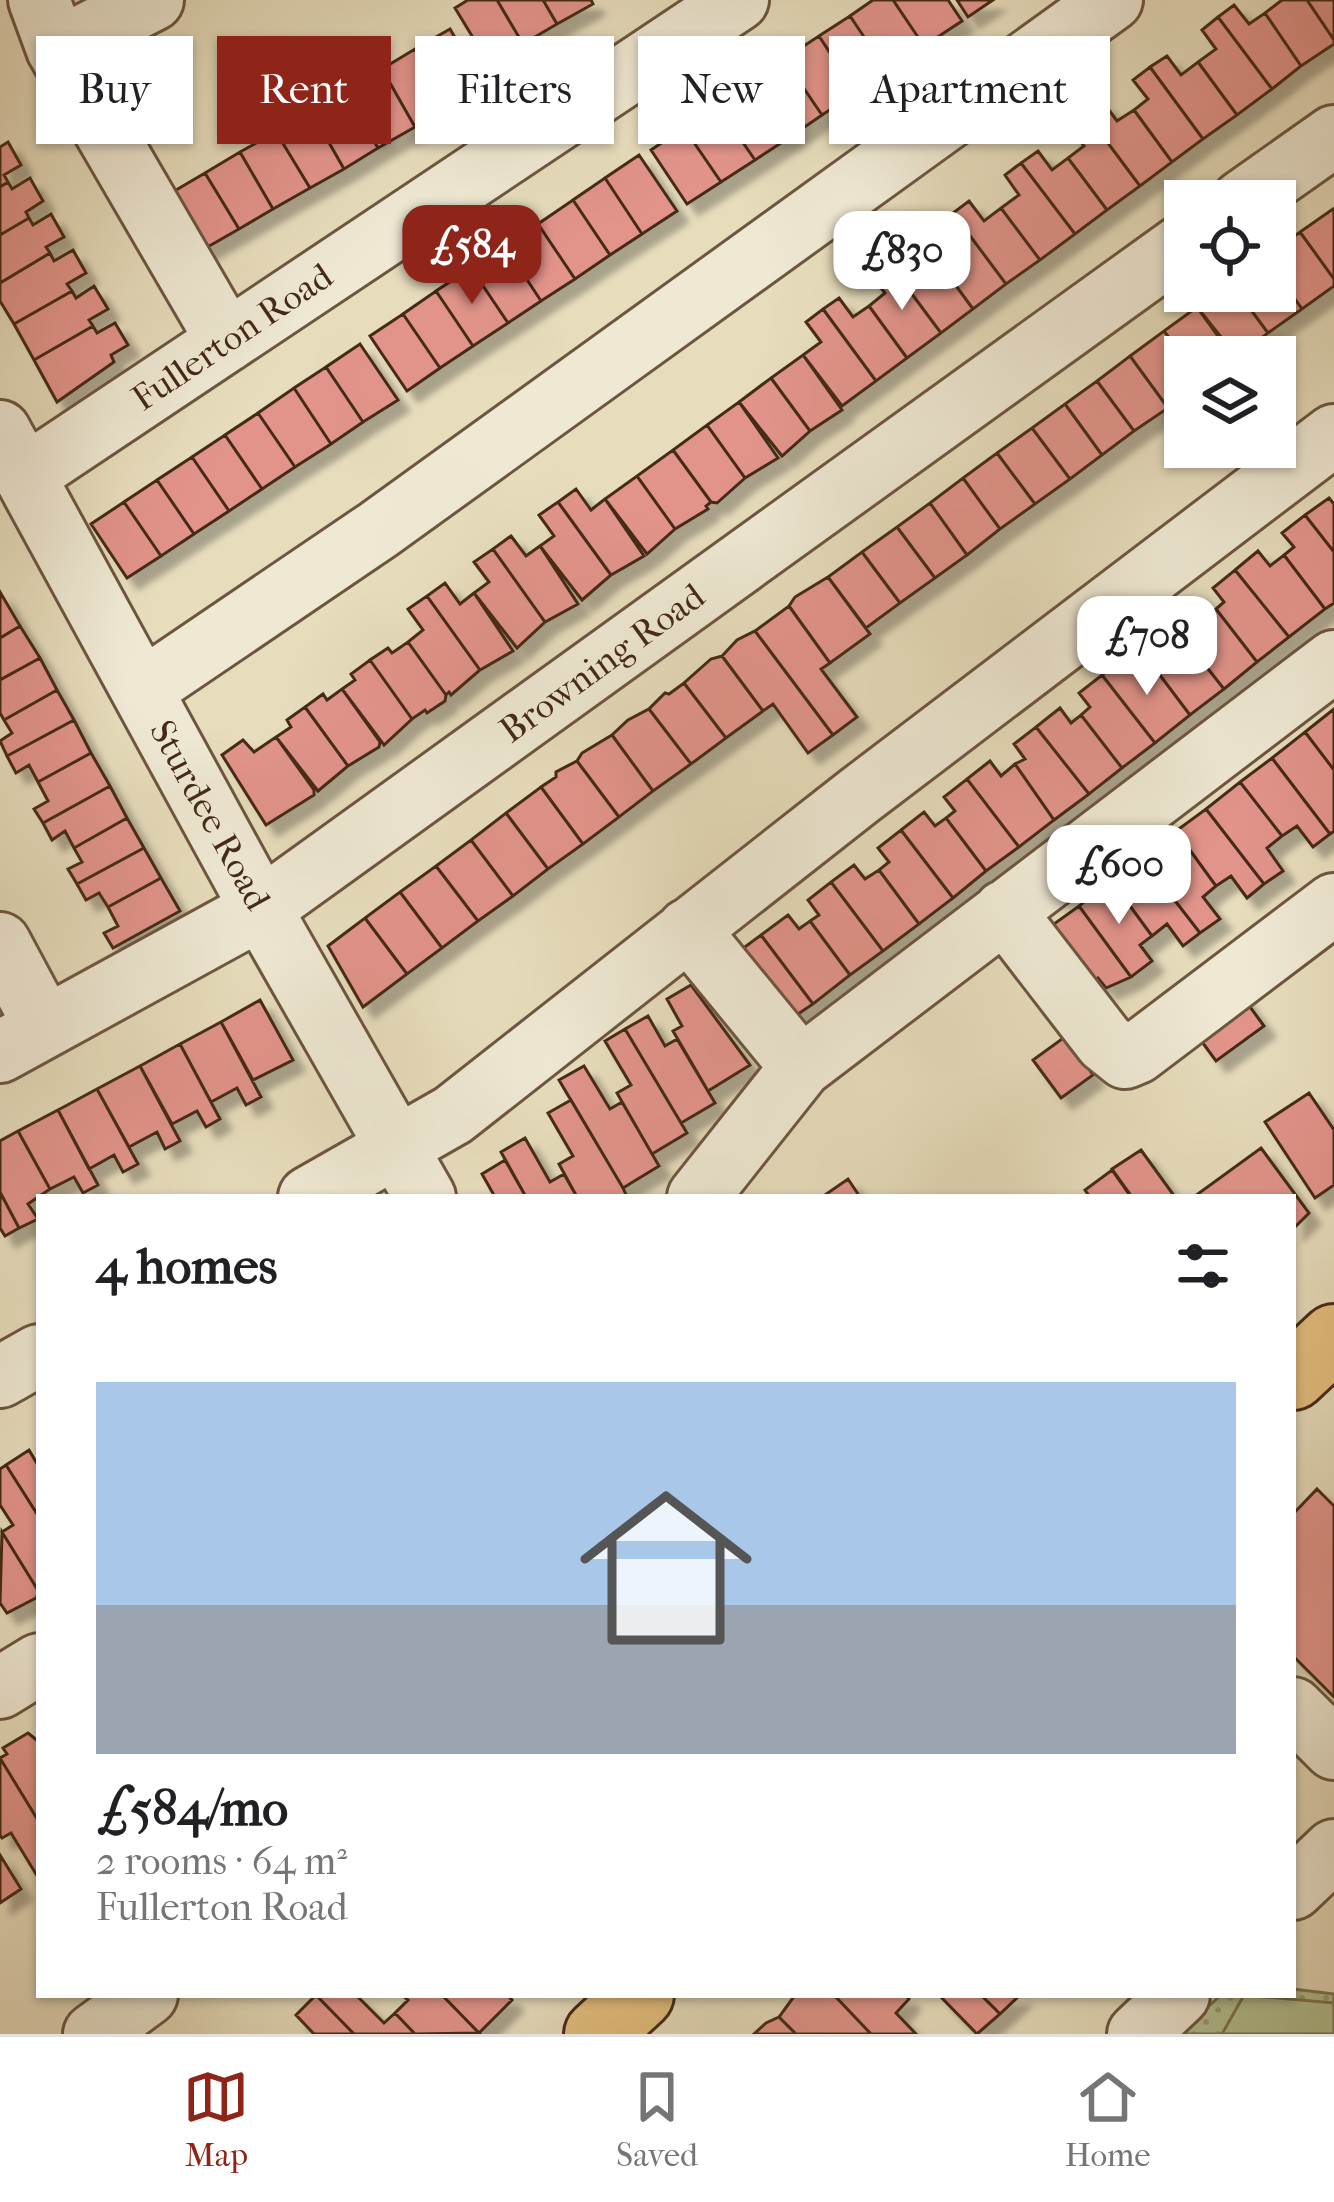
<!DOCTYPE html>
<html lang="en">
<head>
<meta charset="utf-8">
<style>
	:root { --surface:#fff; --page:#f2f2f2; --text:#202124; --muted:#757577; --line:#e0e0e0; --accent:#8f2418 }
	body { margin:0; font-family:"IM FELL French Canon",serif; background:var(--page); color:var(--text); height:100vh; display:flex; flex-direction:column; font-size:45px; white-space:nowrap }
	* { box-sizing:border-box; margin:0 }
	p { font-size:39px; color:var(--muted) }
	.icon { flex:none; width:66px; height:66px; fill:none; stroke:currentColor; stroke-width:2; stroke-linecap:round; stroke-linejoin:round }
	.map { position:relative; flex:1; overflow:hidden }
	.sheet { position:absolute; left:36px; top:1194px; width:1260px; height:804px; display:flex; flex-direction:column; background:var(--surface); border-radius:0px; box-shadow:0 3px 9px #0004 }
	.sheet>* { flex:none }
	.top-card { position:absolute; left:36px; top:36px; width:1263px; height:108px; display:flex; gap:24px }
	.tools { position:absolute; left:1164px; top:180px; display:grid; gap:24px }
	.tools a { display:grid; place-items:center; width:132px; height:132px; border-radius:0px; background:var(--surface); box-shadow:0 3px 9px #0004; font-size:60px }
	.price { position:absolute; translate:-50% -102px; padding:0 27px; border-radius:24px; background:#fff; color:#222; font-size:39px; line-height:78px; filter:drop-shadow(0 3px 6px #0008) }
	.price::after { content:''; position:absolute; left:50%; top:72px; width:36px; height:27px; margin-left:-18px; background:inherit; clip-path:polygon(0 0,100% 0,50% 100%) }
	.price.on { background:var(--accent); color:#fff }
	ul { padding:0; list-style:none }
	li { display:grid; align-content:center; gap:24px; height:636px; padding:0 60px }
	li+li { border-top:3px solid var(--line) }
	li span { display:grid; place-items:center; height:372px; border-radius:0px; color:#555 }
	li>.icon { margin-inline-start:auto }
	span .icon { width:216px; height:216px; fill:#fffc; stroke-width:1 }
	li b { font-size:51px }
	h2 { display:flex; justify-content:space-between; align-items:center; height:144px; padding:0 60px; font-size:51px }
	.tag { padding:0 42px; border-radius:0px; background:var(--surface); box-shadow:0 3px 9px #0004; font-size:42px; line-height:108px }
	.tag.on { background:var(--accent); color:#fff }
	.menu { display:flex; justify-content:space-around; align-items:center; height:168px; border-top:3px solid var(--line); background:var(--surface); font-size:33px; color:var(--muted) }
	.menu a { display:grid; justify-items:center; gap:6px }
	.menu .on { color:var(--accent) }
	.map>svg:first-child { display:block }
</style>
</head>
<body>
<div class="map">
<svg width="1334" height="2034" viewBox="0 0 1334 2034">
	<defs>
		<pattern id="grass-dots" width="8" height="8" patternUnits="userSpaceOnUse" patternTransform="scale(3)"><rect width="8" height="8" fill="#b4c192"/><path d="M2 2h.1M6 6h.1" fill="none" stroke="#949d76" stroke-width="1.8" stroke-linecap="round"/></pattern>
		<filter id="shadow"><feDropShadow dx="11" dy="11" stdDeviation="3" flood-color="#0004"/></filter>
	</defs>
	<rect width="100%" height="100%" fill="#e7ddbd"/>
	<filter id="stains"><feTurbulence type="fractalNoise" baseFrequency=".00167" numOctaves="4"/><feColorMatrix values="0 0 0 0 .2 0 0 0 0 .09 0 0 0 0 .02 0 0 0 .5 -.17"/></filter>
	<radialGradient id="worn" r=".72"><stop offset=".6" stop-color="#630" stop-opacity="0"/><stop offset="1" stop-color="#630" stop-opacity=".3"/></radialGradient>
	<!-- grass -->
	<path fill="url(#grass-dots)" stroke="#7c7554" stroke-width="3" d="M 1293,1989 L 1334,1994 L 1334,2034 L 1178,2034 L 1221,1995 L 1293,1995 Z"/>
	<!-- park -->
	<path fill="#b4c192" stroke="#7c7554" stroke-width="3" d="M 1244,1995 L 1334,2003 L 1334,2034 L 1222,2034 Z"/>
	<!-- building -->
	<path fill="#e2948b" stroke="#442917" stroke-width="3" filter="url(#shadow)" d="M 468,0 L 497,0 L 523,44 L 489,64 L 455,8 Z
		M 497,0 L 543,0 L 557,24 L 523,44 Z
		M 543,0 L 591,0 L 593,4 L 557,24 Z
		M 873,0 L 893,0 L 924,46 L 887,71 L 850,16 Z
		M 893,0 L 948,0 L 962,21 L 924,46 Z
		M 957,0 L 993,0 L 968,17 Z
		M 1282,0 L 1307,0 L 1334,40 L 1334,44 L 1301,66 L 1265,13 Z
		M 1307,0 L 1334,0 L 1334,40 Z
		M 1234,5 L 1249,24 L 1265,13 L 1301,66 L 1272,89 L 1218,17 Z
		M 850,16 L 887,71 L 856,93 L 819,36 Z
		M 1218,17 L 1272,89 L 1237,115 L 1198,62 L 1216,49 L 1202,30 Z
		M 450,29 L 484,87 L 449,107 L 415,49 Z
		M 819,36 L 856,93 L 822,115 L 784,59 Z
		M 415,49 L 449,107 L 415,127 L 382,69 Z
		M 1167,56 L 1181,75 L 1198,62 L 1237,115 L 1203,139 L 1150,67 Z
		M 784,59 L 822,115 L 790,137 L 752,81 Z
		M 1150,67 L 1203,139 L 1172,162 L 1134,110 L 1148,99 L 1133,80 Z
		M 382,69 L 415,127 L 378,148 L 345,91 Z
		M 752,81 L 790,137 L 755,160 L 717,105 Z
		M 345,91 L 378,148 L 344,169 L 311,111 Z
		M 1103,102 L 1117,121 L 1134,110 L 1172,162 L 1140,186 L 1087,115 Z
		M 717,105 L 755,160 L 721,182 L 684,128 Z
		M 311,111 L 344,169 L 310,188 L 276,132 Z
		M 1087,115 L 1140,186 L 1107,210 L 1068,158 L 1084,146 L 1070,127 Z
		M 684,128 L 721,182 L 687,204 L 651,150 Z
		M 276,132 L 310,188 L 273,209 L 240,152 Z
		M 8,142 L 21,165 L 4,175 L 8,182 L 0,187 L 0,147 Z
		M 1038,151 L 1052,170 L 1068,158 L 1107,210 L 1075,234 L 1021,163 Z
		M 240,152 L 273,209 L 239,229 L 205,173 Z
		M 639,155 L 677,211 L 642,234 L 605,178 Z
		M 1021,163 L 1075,234 L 1040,260 L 1001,208 L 1019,195 L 1005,175 Z
		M 205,173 L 239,229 L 204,249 L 171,193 Z
		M 30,178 L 43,201 L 26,212 L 29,218 L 0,235 L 0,187 L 8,182 L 12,189 Z
		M 605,178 L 642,234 L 610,255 L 573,200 Z
		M 573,200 L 610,255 L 575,279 L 538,224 Z
		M 969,201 L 984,221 L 1001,208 L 1040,260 L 1006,284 L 953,213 Z
		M 1333,209 L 1334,211 L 1334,279 L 1300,232 Z
		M 953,213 L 1006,284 L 973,309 L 935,257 L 950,245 L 936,226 Z
		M 51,214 L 64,237 L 46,247 L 50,253 L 0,283 L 0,235 L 29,218 L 33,225 Z
		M 538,224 L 575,279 L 541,301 L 505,246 Z
		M 1300,232 L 1334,279 L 1334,286 L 1302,309 L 1275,271 L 1275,250 Z
		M 505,246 L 541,301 L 508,323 L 471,268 Z
		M 904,249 L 919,269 L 935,257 L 973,309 L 941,333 L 888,262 Z
		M 73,250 L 86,273 L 67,284 L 72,291 L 14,324 L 0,301 L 0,283 L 50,253 L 54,261 Z
		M 888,262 L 941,333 L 907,358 L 869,306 L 885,293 L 871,275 Z
		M 471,268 L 508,323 L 473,346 L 436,291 Z
		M 1275,271 L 1302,309 L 1268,333 L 1237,291 L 1275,291 Z
		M 94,286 L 108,309 L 89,320 L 93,326 L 34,360 L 14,324 L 72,291 L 76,298 Z
		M 436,291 L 473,346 L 440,368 L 403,314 Z
		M 1219,291 L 1237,291 L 1268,333 L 1237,357 L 1197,307 Z
		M 839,298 L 853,317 L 869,306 L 907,358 L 876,381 L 823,309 Z
		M 1197,307 L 1233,357 L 1185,359 L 1164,331 Z
		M 823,309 L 876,381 L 842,406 L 803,355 L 821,342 L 806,322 Z
		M 403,314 L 440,368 L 407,391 L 370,336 Z
		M 115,323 L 128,345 L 111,355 L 114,362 L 57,402 L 34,360 L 93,326 L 97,333 Z
		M 1164,331 L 1185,359 L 1185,395 L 1168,408 L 1130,356 Z
		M 360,344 L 398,400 L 363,422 L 326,367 Z
		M 803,355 L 842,410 L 810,431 L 771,378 Z
		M 1130,356 L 1168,408 L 1134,431 L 1097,381 Z
		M 326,367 L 363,422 L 331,444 L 294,388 Z
		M 771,378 L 810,431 L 782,456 L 739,402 Z
		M 1097,381 L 1134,431 L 1102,455 L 1065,404 Z
		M 294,388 L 331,444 L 295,467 L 258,413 Z
		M 739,402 L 778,458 L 745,478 L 707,425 Z
		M 1065,404 L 1102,455 L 1070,479 L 1032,428 Z
		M 258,413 L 295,467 L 262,489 L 225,435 Z
		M 707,425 L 745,478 L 717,503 L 711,502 L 673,450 Z
		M 1032,428 L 1070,479 L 1035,504 L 997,453 Z
		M 225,435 L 262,489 L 229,511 L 192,457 Z
		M 673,450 L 711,502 L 706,506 L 708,509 L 675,529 L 637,476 Z
		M 997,453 L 1035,504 L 1000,529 L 963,478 Z
		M 192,457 L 229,511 L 194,534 L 157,480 Z
		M 637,476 L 675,529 L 647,554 L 605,499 Z
		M 963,478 L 1000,529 L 967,555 L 930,503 Z
		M 157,480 L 194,534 L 161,556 L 124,502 Z
		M 576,489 L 591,510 L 605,499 L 644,556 L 611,575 L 558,502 Z
		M 1329,498 L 1334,504 L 1334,552 L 1305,515 Z
		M 124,502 L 161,556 L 127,578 L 91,524 Z
		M 558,502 L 611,575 L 582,600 L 540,546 L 554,536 L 539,515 Z
		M 930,503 L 967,555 L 935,578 L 897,527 Z
		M 1305,515 L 1334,552 L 1334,603 L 1325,609 L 1284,555 L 1294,547 L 1282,533 Z
		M 897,527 L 935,578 L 900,603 L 862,552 Z
		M 511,536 L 526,556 L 540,546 L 578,604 L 545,622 L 493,549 Z
		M 493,549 L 545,622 L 517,648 L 474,593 L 489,582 L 474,562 Z
		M 1258,551 L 1270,566 L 1284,555 L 1325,609 L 1289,637 L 1235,570 Z
		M 862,552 L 900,603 L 866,628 L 828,577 Z
		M 1235,570 L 1289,637 L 1257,662 L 1216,609 L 1224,602 L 1213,588 Z
		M 828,577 L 870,634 L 830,663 L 789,606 L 795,597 Z
		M 445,583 L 460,604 L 474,593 L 513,651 L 480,670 L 427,596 Z
		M 0,592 L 20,626 L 0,638 Z
		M 427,596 L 480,670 L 451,695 L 449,692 L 446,695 L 408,642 L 423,630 L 408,609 Z
		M 1194,604 L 1205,618 L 1216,609 L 1257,662 L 1224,689 L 1171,622 Z
		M 789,606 L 830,663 L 821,669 L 857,717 L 833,735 L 755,631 Z
		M 1171,622 L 1224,689 L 1190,715 L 1150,662 L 1159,654 L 1148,640 Z
		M 20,626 L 40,658 L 0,680 L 0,638 Z
		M 755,631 L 833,735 L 808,753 L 773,704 L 763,711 L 722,656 L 737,640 Z
		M 408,642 L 446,695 L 445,701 L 427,713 L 425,710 L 412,719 L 370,660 L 388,648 L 392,653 Z
		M 722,656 L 763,711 L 726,738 L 684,683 L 711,659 Z
		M 40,658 L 57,690 L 4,720 L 0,713 L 0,680 Z
		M 1125,658 L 1136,671 L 1150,662 L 1190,715 L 1155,743 L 1102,675 Z
		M 370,660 L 412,719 L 384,745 L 342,689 L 355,680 L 351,674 Z
		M 1102,675 L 1155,743 L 1122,768 L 1081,715 L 1090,707 L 1079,693 Z
		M 684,683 L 726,738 L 691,764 L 649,709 L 665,693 L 669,694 Z
		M 342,689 L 380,742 L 379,747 L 348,766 L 305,707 L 323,694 L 327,700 Z
		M 57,690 L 74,720 L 7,756 L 0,741 L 12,733 L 4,720 Z
		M 305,707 L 348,766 L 318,791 L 276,737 L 291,727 L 287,720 Z
		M 1060,708 L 1071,723 L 1081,715 L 1122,768 L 1089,794 L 1036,727 Z
		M 649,709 L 691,764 L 653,791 L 612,735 L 628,720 Z
		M 1334,709 L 1334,770 L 1305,732 Z
		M 74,720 L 91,753 L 38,782 L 29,765 L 16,773 L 7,756 Z
		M 1036,727 L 1089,794 L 1054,820 L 1015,764 L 1025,759 L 1014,744 Z
		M 1305,732 L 1334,770 L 1334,831 L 1330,834 L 1272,758 Z
		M 612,735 L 653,791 L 619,817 L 577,761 L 582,753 Z
		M 276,737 L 314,790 L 314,795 L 266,825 L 222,755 L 243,740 L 254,752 Z
		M 91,753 L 110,786 L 43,823 L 34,809 L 48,801 L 38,782 Z
		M 1272,758 L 1330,834 L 1313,847 L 1297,826 L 1282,836 L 1240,782 Z
		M 577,761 L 619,817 L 583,844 L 541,787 L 556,777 L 556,772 Z
		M 990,761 L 1001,776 L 1015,764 L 1054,820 L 1019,847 L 967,779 Z
		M 967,779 L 1019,847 L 986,871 L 946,818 L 955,811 L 944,797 Z
		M 1240,782 L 1282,836 L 1267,848 L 1283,871 L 1264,884 L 1206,809 Z
		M 110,786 L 127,818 L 74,848 L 65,831 L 52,840 L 43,823 Z
		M 541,787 L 583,844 L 548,869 L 506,813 Z
		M 1206,809 L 1264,884 L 1247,898 L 1231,876 L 1216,886 L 1176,831 Z
		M 924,812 L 935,826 L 946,818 L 986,871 L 953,898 L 901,830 Z
		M 506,813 L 548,869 L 513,896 L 471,840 Z
		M 127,818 L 144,848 L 77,884 L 68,869 L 82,862 L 74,848 Z
		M 901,830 L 953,898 L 919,924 L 879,870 L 889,862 L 878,848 Z
		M 1176,831 L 1216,886 L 1203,897 L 1220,919 L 1200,933 L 1142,858 Z
		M 471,840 L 513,896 L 478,921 L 436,866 Z
		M 144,848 L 161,878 L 108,907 L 99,893 L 86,900 L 77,884 Z
		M 1142,858 L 1200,933 L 1183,946 L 1167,924 L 1152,936 L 1111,880 Z
		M 854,865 L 865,879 L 879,870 L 919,924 L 883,951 L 831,882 Z
		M 436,866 L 478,921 L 442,948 L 400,892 Z
		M 161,878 L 180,911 L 113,948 L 104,933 L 118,926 L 108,907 Z
		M 1111,880 L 1152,936 L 1140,945 L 1152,961 L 1131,977 L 1079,906 Z
		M 831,882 L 883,951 L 850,975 L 810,921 L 819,915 L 808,900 Z
		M 400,892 L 442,948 L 407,974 L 365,918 Z
		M 1079,906 L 1131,977 L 1106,988 L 1098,978 L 1089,984 L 1047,929 Z
		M 788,915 L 799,929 L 810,921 L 850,975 L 813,1004 L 761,935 Z
		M 365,918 L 407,974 L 363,1007 L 328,946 Z
		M 761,935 L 813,1004 L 795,1016 L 738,952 Z
		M 691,985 L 750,1065 L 708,1091 L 673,1031 L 682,1026 L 667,999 Z
		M 1234,985 L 1264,1026 L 1216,1061 L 1186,1020 Z
		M 260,1000 L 293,1060 L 253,1080 L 221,1022 Z
		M 648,1016 L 665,1046 L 677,1039 L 715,1103 L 681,1123 L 625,1029 Z
		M 221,1022 L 261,1097 L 246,1105 L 237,1088 L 211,1102 L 180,1044 Z
		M 625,1029 L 687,1133 L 652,1154 L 617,1093 L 631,1085 L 605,1041 Z
		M 1066,1036 L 1093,1075 L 1061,1098 L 1033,1060 Z
		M 180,1044 L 220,1119 L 206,1127 L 197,1111 L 172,1124 L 140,1066 Z
		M 140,1066 L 180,1141 L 165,1149 L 157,1132 L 129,1147 L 97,1089 Z
		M 584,1066 L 610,1109 L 622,1102 L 659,1166 L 623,1188 L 559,1080 Z
		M 97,1089 L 138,1164 L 123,1172 L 114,1155 L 89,1169 L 58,1110 Z
		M 1309,1093 L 1334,1130 L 1334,1185 L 1315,1198 L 1265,1122 Z
		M 571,1100 L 623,1188 L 627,1197 L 577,1197 L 559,1164 L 573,1156 L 548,1113 Z
		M 58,1110 L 98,1185 L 83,1193 L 74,1177 L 50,1189 L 18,1131 Z
		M 18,1131 L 50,1189 L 28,1204 L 38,1219 L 19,1228 L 0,1192 L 0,1141 Z
		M 525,1138 L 550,1182 L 564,1174 L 577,1197 L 526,1197 L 501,1152 Z
		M 1261,1148 L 1309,1213 L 1293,1229 L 1293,1197 L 1195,1196 Z
		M 1141,1150 L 1175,1197 L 1132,1197 L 1112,1169 Z
		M 505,1160 L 526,1197 L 495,1197 L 482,1174 Z
		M 1112,1170 L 1131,1197 L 1090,1197 L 1085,1190 Z
		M 848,1179 L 860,1197 L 822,1197 Z
		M 0,1192 L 19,1228 L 5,1236 L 0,1228 Z
		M 29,1450 L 39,1467 L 39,1517 L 6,1465 Z
		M 6,1465 L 39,1517 L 39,1592 L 2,1532 L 13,1525 L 0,1505 L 0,1469 Z
		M 1317,1489 L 1334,1506 L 1334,1697 L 1293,1656 L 1293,1514 Z
		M 2,1532 L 39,1592 L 36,1598 L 7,1613 L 0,1603 Z
		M 28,1733 L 39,1742 L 39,1822 L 0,1758 L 7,1754 L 3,1748 Z
		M 0,1758 L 39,1822 L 39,1879 L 11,1833 L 2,1838 L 0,1835 Z
		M 0,1855 L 21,1889 L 0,1903 Z
		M 316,1995 L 354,2034 L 314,2034 L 296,2015 Z
		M 316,1995 L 356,1995 L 384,2023 L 395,2013 L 415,2034 L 354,2034 Z
		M 402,1995 L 442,1995 L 479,2033 L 415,2034 L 395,2013 L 408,2000 Z
		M 442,1995 L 507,1995 L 512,2000 L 479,2033 Z
		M 795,1995 L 834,1995 L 871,2034 L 796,2034 L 779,2017 Z
		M 834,1995 L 906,1995 L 909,1999 L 896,2013 L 916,2034 L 871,2034 Z
		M 939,1995 L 981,1995 L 1000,2014 L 977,2034 Z
		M 981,1995 L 1020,1995 L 1000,2014 Z
		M 779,2017 L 796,2034 L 754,2034 L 766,2023 Z"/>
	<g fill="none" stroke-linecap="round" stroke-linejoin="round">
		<!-- minor casing -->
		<g stroke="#6d5640" stroke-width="66">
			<path id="minor" d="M 39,0 L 57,49 L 227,341
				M 57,49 L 153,0
				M 1242,201 L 1334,136
				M 0,431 L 261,909 L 425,1197
				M 26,475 L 738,0
				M 142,690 L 378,530 L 1112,0
				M 1004,911 L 1105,1042 L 1125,1058 L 1137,1053 L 1334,904
				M 688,929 L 801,1067
				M 0,943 L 45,1027
				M 0,1052 L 261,909 L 1185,243
				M 309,1197 L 453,1115 L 859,796 L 1334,435
				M 698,1197 L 801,1067 L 1334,661
				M 0,1377 L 39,1355
				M 0,1688 L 39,1664
				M 1293,1708 L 1334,1749
				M 1293,1889 L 1334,1850
				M 94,2034 L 147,1995
				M 1138,2034 L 1179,1995"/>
		</g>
		<!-- major casing -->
		<g stroke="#442917" stroke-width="72">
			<path id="major" d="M 1293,1376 L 1334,1338
				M 598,2034 L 640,1995"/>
		</g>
		<!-- minor -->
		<use href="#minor" stroke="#efe9d4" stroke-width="60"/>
		<!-- major -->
		<use href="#major" stroke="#e4be7e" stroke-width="66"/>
	</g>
	<g text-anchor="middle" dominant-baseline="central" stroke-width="12" stroke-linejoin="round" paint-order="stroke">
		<!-- street labels -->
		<g font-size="36" fill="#442917" stroke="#efe9d4">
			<text transform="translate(232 337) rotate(-34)">Fullerton Road</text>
			<text transform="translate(602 663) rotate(-36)">Browning Road</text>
			<text transform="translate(210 815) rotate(61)">Sturdee Road</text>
		</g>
	</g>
	<rect width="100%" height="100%" filter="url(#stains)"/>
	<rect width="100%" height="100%" fill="url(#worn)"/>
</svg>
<div class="tools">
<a><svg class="icon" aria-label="locate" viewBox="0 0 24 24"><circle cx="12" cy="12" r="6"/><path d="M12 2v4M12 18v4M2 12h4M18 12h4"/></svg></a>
<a><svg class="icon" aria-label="layers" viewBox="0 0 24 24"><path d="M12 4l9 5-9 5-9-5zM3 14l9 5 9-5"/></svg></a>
</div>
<b class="price on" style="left:472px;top:307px">£584</b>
<b class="price" style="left:902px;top:313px">£830</b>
<b class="price" style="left:1147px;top:698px">£708</b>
<b class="price" style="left:1119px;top:927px">£600</b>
<div class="top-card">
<a class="tag">Buy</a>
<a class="tag on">Rent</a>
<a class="tag">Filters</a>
<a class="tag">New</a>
<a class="tag">Apartment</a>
</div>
<section class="sheet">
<h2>4 homes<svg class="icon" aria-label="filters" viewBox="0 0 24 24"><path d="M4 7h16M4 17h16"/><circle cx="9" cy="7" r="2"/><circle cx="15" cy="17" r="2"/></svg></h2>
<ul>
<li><span style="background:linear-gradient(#a9c7e8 60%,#9aa5b1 0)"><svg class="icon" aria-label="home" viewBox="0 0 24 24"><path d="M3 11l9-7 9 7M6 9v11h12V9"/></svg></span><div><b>£584/mo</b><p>2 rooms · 64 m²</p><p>Fullerton Road</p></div></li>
</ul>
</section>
</div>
<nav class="menu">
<a class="on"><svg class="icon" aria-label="map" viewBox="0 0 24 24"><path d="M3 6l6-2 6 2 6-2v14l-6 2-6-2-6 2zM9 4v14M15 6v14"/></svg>Map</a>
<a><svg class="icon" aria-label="saved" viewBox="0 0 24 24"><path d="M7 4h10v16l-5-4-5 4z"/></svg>Saved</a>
<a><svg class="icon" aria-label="home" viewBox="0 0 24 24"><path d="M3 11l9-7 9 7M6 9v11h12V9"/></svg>Home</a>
</nav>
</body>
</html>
